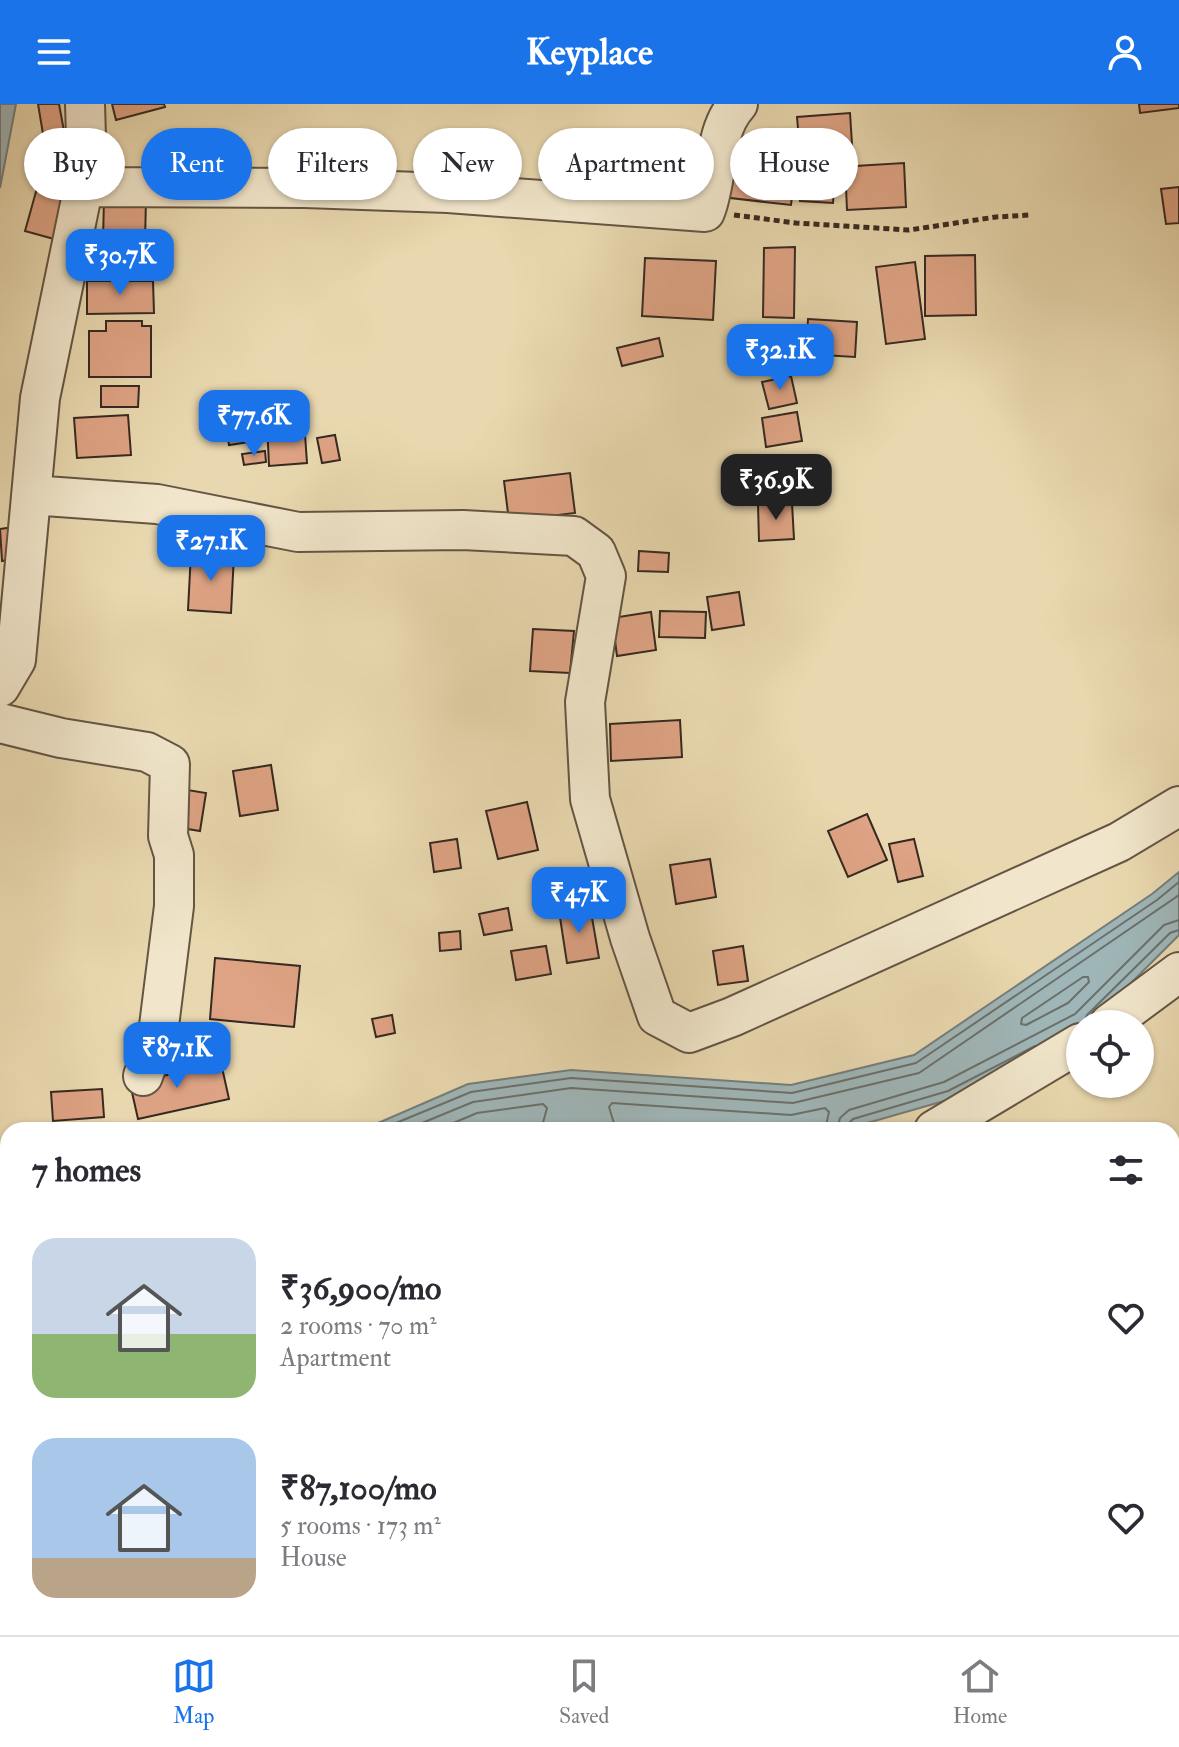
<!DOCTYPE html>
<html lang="en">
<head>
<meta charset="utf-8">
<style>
	:root { --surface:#fff; --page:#f2f2f3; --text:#2b2b33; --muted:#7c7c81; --line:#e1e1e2; --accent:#1a73e8 }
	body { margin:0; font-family:"IM FELL Double Pica",serif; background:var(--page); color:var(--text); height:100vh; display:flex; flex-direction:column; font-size:30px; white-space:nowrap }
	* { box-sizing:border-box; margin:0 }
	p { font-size:26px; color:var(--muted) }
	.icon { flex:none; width:44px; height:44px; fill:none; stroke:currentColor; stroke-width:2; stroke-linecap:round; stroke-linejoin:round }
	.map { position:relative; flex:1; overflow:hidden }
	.panel { position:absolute; left:0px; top:1018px; width:1180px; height:514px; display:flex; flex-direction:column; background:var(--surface); border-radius:24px 24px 0 0; box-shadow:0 2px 6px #0004 }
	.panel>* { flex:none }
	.banner { position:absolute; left:24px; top:24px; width:1132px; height:72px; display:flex; gap:16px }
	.buttons { position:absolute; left:1066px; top:906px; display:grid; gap:16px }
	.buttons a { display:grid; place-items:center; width:88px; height:88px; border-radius:50%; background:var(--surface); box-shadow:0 2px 6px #0004; font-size:40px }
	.price { position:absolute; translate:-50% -68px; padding:0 18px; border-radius:16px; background:var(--accent); color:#fff; font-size:26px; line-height:52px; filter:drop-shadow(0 2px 4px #0008) }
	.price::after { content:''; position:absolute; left:50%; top:48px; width:24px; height:18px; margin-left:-12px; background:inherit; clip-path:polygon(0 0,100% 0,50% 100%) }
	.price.current { background:#222; color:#fff }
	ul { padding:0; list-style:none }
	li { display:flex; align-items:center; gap:24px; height:200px; padding:0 32px }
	li span { display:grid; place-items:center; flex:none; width:224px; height:160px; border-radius:24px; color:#555 }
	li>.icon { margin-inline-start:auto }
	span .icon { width:96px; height:96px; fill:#fffc; stroke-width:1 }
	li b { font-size:34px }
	h2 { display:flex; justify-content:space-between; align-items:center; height:96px; padding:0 32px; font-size:34px }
	.tag { padding:0 28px; border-radius:36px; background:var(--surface); box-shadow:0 2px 6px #0004; font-size:28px; line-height:72px }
	.tag.current { background:var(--accent); color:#fff }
	header { display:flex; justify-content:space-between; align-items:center; height:104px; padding:0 32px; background:var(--accent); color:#fff; font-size:36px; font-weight:800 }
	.tabs { display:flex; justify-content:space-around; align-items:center; height:112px; border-top:2px solid var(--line); background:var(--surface); font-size:22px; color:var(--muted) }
	.tabs a { display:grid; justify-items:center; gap:4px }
	.tabs .current { color:var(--accent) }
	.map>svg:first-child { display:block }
</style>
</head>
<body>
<header><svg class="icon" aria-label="menu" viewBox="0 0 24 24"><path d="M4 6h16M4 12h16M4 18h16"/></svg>Keyplace<svg class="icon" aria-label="person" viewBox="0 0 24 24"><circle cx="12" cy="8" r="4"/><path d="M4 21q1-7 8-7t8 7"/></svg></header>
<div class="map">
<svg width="1179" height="1531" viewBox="0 0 1179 1531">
	<rect width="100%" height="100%" fill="#e9d8af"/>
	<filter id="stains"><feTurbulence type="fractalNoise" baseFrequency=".0025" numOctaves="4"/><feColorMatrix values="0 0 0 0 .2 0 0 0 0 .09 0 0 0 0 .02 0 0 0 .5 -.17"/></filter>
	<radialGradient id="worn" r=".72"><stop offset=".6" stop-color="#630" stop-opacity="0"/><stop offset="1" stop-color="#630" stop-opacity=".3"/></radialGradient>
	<!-- water -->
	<path fill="#9fb6b8" stroke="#757e7c" stroke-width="2" d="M 0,0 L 16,0 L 0,84 Z
		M 1179,768 L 1179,831 L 1090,920 L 1080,920 L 1080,927 L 951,995 L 843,1026 L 594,1026 L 582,1021 L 523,1026 L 362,1026 L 468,980 L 571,966 L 791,981 L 914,951 L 1152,790 Z"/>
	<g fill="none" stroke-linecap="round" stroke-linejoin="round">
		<!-- shore -->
		<path stroke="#6b706c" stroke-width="2" d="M 1083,873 L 1088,873 L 1089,878 L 1068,899 L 1026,921 L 1021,920 L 1022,914 Z
			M 1084,919 L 1087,911 L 1170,829 L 1179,826
			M 379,1026 L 471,988 L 571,974 L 792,989 L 916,959 L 1157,796 L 1179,778
			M 405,1026 L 473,998 L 571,984 L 793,999 L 919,969 L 1179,791
			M 437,1026 L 477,1009 L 543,1000 L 547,1004 L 541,1026
			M 616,1026 L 609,1003 L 612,999 L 791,1011 L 825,1004 L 829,1008 L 825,1026
			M 837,1026 L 840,1014 L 849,1006 L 944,978 L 1075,910 L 1164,821 L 1179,816
			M 847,1026 L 848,1020 L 853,1015 L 948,987 L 1035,942"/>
		<!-- stream -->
		<path stroke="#757e7c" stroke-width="8" d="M 194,1524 L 196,1531"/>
	</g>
	<!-- building -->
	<path fill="#dea384" stroke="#372921" stroke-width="2" d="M 38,0 L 59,0 L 64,27 L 43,30 Z
		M 112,0 L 164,0 L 165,3 L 116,16 Z
		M 1139,0 L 1179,0 L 1179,4 L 1140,9 Z
		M 850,9 L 853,56 L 801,59 L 797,13 Z
		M 727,54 L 796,62 L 791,101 L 722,93 Z
		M 44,59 L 73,66 L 54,135 L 25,127 Z
		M 904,59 L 906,103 L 847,106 L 846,84 L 840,85 L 839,63 Z
		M 802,63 L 835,66 L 833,99 L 800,97 Z
		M 1179,83 L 1179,119 L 1166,120 L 1161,85 Z
		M 104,93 L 146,94 L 145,139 L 103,138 Z
		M 94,142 L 149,145 L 148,174 L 92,171 Z
		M 795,143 L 794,214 L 763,213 L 764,144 Z
		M 975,151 L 976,211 L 925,212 L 925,152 Z
		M 645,154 L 716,157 L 713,216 L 642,212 Z
		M 915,158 L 925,235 L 886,240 L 876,163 Z
		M 87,177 L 153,177 L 154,209 L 87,210 Z
		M 808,215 L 857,218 L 855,253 L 806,250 Z
		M 106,217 L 142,217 L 142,222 L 151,222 L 151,273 L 89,273 L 89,227 L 106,227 Z
		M 659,234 L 663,252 L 622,262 L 617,244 Z
		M 791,272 L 797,299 L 769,305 L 762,278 Z
		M 101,282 L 139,282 L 138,303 L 101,303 Z
		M 797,308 L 802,337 L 766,343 L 762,314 Z
		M 259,309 L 262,336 L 229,341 L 225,314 Z
		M 128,311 L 131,351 L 77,354 L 74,314 Z
		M 304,316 L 307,359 L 269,362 L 267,319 Z
		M 335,331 L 340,356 L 322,359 L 317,334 Z
		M 265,347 L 266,358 L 244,361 L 242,350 Z
		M 570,369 L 575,409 L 509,417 L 504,377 Z
		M 792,399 L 794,435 L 759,437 L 758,401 Z
		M 27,421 L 32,451 L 2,457 L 0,425 Z
		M 639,447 L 669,449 L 668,468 L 638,467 Z
		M 191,449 L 234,451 L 231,509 L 188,506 Z
		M 739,488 L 744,521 L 712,526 L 707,493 Z
		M 660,507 L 706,508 L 705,534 L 659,533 Z
		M 651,508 L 656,546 L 617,552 L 612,514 Z
		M 533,525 L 574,527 L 570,569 L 530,567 Z
		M 680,616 L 682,653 L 611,657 L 610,620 Z
		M 271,661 L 278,706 L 240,712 L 233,667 Z
		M 165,669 L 189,672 L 187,686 L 206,689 L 200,727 L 157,720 Z
		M 527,698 L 538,746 L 498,755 L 486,707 Z
		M 867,710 L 887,756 L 848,773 L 828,727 Z
		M 457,735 L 461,764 L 434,768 L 430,739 Z
		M 914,735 L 923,772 L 898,778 L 889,740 Z
		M 710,755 L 716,793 L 676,800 L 670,761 Z
		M 590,802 L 599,854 L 567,859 L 559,807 Z
		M 508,804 L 512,826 L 484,831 L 479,810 Z
		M 460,827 L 461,845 L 440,847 L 439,829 Z
		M 546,842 L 551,870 L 516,876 L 511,847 Z
		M 743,842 L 748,877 L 718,881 L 713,847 Z
		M 215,854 L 300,862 L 294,923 L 210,915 Z
		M 392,911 L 395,929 L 376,933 L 372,915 Z
		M 221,959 L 229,995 L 138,1015 L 127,966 L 163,972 Z
		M 102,985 L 104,1013 L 53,1017 L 51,988 Z"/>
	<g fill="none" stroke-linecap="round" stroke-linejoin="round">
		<!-- minor casing -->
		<g stroke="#645544" stroke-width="42">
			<path id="minor" d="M 83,83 L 305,84 L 448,89 L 705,108 C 719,74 712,28 738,0
				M 31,391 L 157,400 L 298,428 L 463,426 L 574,432 L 596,448 L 606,472 L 585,598 L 590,695 L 630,834 L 657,912 L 689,929 L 732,913 L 1119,738 L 1179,702
				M 0,583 L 16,556 L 40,294 L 87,66 L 85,0
				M 0,619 L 61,634 L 147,648 L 170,660 L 168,732 L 174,751 L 174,802 L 158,930 L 143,972
				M 1109,920 L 1179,868
				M 934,1026 L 1080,939
				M 0,1508 L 8,1508
				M 950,1524 L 953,1531
				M 682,1531 L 691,1524"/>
		</g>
		<!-- path -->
		<path stroke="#372921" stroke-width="5" stroke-dasharray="6 4" stroke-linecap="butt" d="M 734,111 L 796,119 L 909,126 L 996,113 L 1030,111"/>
		<!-- minor -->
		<use href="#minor" stroke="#f1e6cb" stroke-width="38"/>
	</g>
	<rect width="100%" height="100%" filter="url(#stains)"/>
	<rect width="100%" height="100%" fill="url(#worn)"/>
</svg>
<div class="buttons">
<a><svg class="icon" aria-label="locate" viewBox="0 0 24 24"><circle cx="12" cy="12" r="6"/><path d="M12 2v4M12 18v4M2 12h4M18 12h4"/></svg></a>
</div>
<b class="price" style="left:120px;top:193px">₹30.7K</b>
<b class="price" style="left:780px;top:288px">₹32.1K</b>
<b class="price" style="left:254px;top:354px">₹77.6K</b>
<b class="price current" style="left:776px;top:418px">₹36.9K</b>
<b class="price" style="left:211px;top:479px">₹27.1K</b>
<b class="price" style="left:579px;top:831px">₹47K</b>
<b class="price" style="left:177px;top:986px">₹87.1K</b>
<div class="banner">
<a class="tag">Buy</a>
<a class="tag current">Rent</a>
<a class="tag">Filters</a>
<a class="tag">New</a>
<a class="tag">Apartment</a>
<a class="tag">House</a>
</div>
<section class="panel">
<h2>7 homes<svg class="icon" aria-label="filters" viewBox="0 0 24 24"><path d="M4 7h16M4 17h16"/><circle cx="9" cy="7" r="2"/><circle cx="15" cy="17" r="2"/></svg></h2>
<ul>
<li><span style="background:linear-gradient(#c9d6e8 60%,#8fb573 0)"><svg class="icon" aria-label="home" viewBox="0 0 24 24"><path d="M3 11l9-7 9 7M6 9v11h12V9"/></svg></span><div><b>₹36,900/mo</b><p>2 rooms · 70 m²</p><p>Apartment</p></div><svg class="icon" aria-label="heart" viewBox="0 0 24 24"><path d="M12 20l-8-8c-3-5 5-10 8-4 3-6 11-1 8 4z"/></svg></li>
<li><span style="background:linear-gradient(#a9c7e8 75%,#b9a48a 0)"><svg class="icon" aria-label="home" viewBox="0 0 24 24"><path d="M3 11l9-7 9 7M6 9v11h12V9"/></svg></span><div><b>₹87,100/mo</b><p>5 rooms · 173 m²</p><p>House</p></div><svg class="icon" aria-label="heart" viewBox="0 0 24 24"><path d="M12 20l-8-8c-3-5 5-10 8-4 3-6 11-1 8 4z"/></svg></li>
</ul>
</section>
</div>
<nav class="tabs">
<a class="current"><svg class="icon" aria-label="map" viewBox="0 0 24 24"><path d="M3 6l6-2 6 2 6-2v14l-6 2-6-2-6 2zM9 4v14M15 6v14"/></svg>Map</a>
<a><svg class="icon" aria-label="saved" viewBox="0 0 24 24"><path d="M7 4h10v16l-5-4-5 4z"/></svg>Saved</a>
<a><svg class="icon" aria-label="home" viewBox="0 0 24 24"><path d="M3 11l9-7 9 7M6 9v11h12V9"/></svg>Home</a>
</nav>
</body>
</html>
